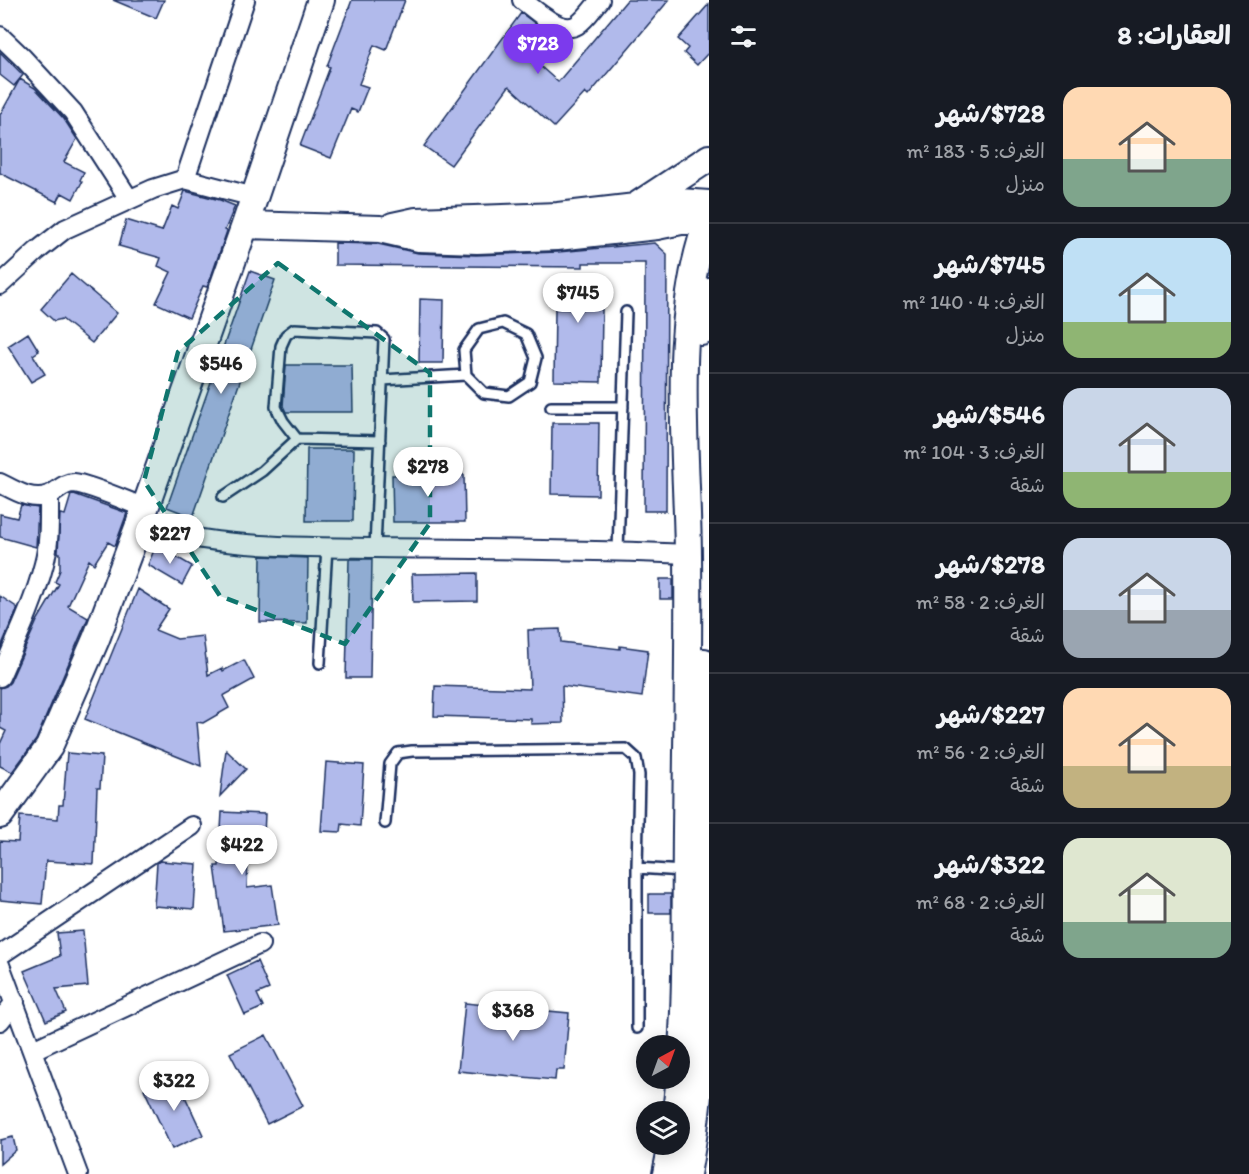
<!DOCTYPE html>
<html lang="ar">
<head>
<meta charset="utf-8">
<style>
	:root { --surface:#171b24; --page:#242831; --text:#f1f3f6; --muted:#9ea1a6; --line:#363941; --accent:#7c3aed }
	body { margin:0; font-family:Itim,"Playpen Sans Arabic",sans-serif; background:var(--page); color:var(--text); direction:rtl; height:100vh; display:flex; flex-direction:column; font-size:22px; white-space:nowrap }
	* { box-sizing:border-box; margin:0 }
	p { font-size:20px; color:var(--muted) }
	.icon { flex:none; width:33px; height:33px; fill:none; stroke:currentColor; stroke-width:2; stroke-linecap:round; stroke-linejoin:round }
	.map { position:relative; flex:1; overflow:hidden; direction:ltr }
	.panel { display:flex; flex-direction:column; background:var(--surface); width:540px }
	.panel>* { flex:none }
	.needle { width:39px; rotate:41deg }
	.buttons { position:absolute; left:636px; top:1035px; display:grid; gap:12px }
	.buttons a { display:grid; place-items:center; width:54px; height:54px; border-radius:50%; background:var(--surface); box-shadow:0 3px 15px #0003; font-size:30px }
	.price { position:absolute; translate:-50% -51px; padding:0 14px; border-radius:21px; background:#fff; color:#222; font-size:20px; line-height:39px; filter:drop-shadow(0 2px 3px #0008) }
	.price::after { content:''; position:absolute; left:50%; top:36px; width:18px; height:14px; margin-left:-9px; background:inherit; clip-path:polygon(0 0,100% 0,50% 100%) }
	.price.selected { background:var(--accent); color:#fff }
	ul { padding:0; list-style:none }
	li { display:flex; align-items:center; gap:18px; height:150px; padding:0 18px }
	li+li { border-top:2px solid var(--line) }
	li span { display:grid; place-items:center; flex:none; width:168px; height:120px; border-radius:18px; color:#555 }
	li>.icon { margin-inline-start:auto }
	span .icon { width:72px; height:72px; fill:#fffc; stroke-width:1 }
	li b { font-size:26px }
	h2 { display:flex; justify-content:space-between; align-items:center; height:72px; padding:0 18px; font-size:26px }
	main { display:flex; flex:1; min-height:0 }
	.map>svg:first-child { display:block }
</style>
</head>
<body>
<main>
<section class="panel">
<h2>العقارات: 8<svg class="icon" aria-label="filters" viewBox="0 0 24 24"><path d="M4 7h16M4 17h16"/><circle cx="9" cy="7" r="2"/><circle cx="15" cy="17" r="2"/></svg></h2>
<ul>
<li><span style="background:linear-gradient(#ffd9b3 60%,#7fa58c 0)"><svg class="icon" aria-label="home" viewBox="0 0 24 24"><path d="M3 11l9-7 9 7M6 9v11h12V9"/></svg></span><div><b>$728/شهر</b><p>الغرف: 5 · 183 m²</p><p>منزل</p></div></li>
<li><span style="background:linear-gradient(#bfe0f5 70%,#8fb573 0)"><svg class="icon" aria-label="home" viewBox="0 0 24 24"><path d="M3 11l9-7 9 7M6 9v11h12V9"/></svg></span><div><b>$745/شهر</b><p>الغرف: 4 · 140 m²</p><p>منزل</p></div></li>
<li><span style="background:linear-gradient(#c9d6e8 70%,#8fb573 0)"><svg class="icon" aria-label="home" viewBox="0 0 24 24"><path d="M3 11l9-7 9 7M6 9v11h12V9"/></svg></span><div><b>$546/شهر</b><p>الغرف: 3 · 104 m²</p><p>شقة</p></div></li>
<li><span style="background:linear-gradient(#c9d6e8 60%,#9aa5b1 0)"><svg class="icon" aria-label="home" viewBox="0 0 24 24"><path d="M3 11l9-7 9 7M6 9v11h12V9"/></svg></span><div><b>$278/شهر</b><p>الغرف: 2 · 58 m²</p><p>شقة</p></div></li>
<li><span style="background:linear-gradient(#ffd9b3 65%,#c2b280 0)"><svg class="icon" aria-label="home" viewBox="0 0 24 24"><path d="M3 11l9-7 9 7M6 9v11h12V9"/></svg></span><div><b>$227/شهر</b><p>الغرف: 2 · 56 m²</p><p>شقة</p></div></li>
<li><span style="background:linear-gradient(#dfe7d0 70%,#7fa58c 0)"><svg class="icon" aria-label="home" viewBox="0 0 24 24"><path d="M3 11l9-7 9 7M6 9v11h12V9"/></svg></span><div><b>$322/شهر</b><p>الغرف: 2 · 68 m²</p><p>شقة</p></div></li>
</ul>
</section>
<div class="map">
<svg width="709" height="1174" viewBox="0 0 709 1174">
	<rect width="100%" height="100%" fill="#fff"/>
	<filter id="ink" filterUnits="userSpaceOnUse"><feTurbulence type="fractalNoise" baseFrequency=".0167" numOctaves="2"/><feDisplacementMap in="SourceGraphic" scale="12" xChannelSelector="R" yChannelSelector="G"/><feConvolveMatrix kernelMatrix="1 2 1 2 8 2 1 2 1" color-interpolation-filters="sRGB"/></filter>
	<g filter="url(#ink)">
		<!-- building -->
		<path fill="#b1baeb" stroke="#1b2f5e" stroke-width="1.5" d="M 113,0 L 164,0 L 156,18 Z
			M 352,0 L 405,0 L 386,50 L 374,45 L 359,84 L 368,87 L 358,112 L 351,109 L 331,158 L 300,146 L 330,67 L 327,66 Z
			M 627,0 L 669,0 L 588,96 L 585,93 L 554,127 L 509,86 L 451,165 L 424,146 L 521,13 L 548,33 L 530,57 L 558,82 Z
			M 709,4 L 709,52 L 697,65 L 684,53 L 688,48 L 678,39 Z
			M 0,52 L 23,75 L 14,86 L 0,75 Z
			M 20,79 L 35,88 L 64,119 L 77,139 L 64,162 L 84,172 L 80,180 L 82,182 L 73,199 L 62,193 L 57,202 L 0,173 L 0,115 Z
			M 185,191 L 220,200 L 235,206 L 225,230 L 227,231 L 210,280 L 207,287 L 203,286 L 189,318 L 156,303 L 171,272 L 158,266 L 161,258 L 119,246 L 126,220 L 162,231 L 172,206 L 178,209 Z
			M 335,243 L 378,244 L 418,253 L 476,255 L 558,252 L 655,243 L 667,254 L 666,511 L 644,511 L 645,263 L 583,263 L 583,267 L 335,265 Z
			M 250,271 L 275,280 L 193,517 L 167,507 Z
			M 71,274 L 117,313 L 92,343 L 62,319 L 54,321 L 41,309 Z
			M 420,299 L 444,300 L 443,363 L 419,363 Z
			M 555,309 L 602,309 L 601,382 L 554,381 Z
			M 28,333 L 39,351 L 33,355 L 45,374 L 31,382 L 8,346 Z
			M 286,365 L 352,365 L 353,412 L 286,412 L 283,406 Z
			M 552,423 L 599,423 L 598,495 L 551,494 Z
			M 307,449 L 354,449 L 353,521 L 306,521 Z
			M 392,475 L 464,475 L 465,522 L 393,522 Z
			M 74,494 L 127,513 L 115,546 L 108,542 L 94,564 L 89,560 L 68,606 L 88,618 L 36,740 L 12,772 L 0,766 L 0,744 L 6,731 L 0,728 L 0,688 L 6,686 L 10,682 L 37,621 L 59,584 L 55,582 L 60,570 L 60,553 L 58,553 L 60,514 L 65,515 L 71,495 Z
			M 21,505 L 38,508 L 36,547 L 0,537 L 0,514 L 17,518 Z
			M 156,545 L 192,566 L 182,585 L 148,565 Z
			M 261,556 L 308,558 L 307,623 L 260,622 Z
			M 349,559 L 372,559 L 370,678 L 346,678 Z
			M 477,573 L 477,601 L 413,602 L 412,574 Z
			M 660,579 L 673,579 L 673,599 L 660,599 Z
			M 138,589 L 169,609 L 155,630 L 177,639 L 203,636 L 208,675 L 222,668 L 223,671 L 244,660 L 254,679 L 223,696 L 229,708 L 203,723 L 197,722 L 201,766 L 85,719 Z
			M 0,596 L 18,608 L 0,649 Z
			M 560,629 L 561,642 L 620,649 L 620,646 L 648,650 L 642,697 L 562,686 L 563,723 L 531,724 L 531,719 L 434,716 L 435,686 L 530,689 L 528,630 Z
			M 226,750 L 246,769 L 220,796 Z
			M 67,753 L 102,756 L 100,788 L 97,788 L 94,864 L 46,861 L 42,904 L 0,900 L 0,841 L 18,842 L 20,816 L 58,819 L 59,805 L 63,805 Z
			M 326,762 L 364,765 L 360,826 L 342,824 L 341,832 L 321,831 Z
			M 222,812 L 265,814 L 264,835 L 249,834 L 247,888 L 272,885 L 278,925 L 224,931 L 215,866 L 219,866 Z
			M 160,861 L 197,864 L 194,909 L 154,906 L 157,863 Z
			M 649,894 L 671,894 L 671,913 L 649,913 Z
			M 83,931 L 88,986 L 56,989 L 66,1012 L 46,1021 L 24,971 L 60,956 L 57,933 Z
			M 257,961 L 269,989 L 257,994 L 263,1007 L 245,1015 L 227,975 Z
			M 465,1003 L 569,1013 L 564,1070 L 556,1070 L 555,1080 L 458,1071 Z
			M 266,1035 L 303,1106 L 267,1124 L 230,1053 Z
			M 175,1075 L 203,1135 L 172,1149 L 144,1089 Z
			M 13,1137 L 16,1150 L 0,1164 L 0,1140 Z"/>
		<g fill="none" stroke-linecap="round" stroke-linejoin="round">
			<!-- service casing -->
			<g stroke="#1b2f5e" stroke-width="14">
				<path id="service" d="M 382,380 L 466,375 L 484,393 L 509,396 L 530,382 L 536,358 L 526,334 L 503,323 L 479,329 L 464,350 L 466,375
					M 551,407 L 623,407
					M 297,439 L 283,421 L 276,407 L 281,346 L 286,335 L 294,329 L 377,333 L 384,339 L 375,548
					M 223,497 L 262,471 L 297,439 L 380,441
					M 618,550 L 626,312
					M 320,663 L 327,547
					M 385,823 L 390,764 L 398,753 L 412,751 L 626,749 L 636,758 L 639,775 L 637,868
					M 637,1028 L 637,868 L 683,871"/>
			</g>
			<!-- minor casing -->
			<g stroke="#1b2f5e" stroke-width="22">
				<path id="minor" d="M 522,0 C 535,9 560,35 577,25 C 586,19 593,8 600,0
					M 0,36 L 23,58 L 73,112 L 129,199
					M 185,179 L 245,0
					M 0,285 L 37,251 L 65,229 L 153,189 L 185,179 L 254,197
					M 0,483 C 14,490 32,502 49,495 C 58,491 63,483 74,483 C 88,484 129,502 145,508
					M 139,525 C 215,548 295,547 374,548 C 479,549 583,549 688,554
					M 0,677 C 16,640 34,603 44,564 C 50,542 49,518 49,495
					M 0,955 L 192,826
					M 0,965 L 78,1174
					M 0,1021 L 15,1002
					M 33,1050 L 260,944"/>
			</g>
			<!-- secondary casing -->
			<g stroke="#1b2f5e" stroke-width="30">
				<path id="secondary" d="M 639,204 L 709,158
					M 245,225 L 380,229 L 419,238 L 477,240 L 557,237 L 657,226 L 681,221 L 709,221
					M 393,226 L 416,221 L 558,216 L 679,202 L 709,204
					M 702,332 L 709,291
					M 0,815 L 49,747 L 96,639 L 139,525 L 245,225 L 321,0
					M 676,1112 C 688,1019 685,925 686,831 C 687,739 689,647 688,555 C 687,448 670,320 709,218
					M 666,1174 L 672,1144
					M 687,1174 C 703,1090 704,1004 705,919 C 706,833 706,748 704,662"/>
			</g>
			<!-- service -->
			<use href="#service" stroke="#fff" stroke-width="9"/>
			<!-- minor -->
			<use href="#minor" stroke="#fff" stroke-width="18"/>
			<!-- secondary -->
			<use href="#secondary" stroke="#fff" stroke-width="26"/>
		</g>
	</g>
	<!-- marked area -->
	<path fill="#0f766e" fill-opacity="0.2" stroke="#0f766e" stroke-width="4.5" stroke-dasharray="12 8" stroke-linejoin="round" d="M 278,263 L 430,373 L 430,523 L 345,644 L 220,596 L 144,481 L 178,352 Z"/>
</svg>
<div class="buttons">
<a><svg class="needle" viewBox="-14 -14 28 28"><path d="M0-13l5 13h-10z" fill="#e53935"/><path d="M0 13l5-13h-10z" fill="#9ea1a6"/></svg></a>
<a><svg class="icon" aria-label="layers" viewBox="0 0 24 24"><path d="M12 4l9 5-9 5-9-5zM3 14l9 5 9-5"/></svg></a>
</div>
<b class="price selected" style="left:538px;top:75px">$728</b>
<b class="price" style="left:578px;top:324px">$745</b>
<b class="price" style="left:221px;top:395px">$546</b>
<b class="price" style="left:428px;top:498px">$278</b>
<b class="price" style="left:170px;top:565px">$227</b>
<b class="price" style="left:242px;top:876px">$422</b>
<b class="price" style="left:513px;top:1042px">$368</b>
<b class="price" style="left:174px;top:1112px">$322</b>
</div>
</main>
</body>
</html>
